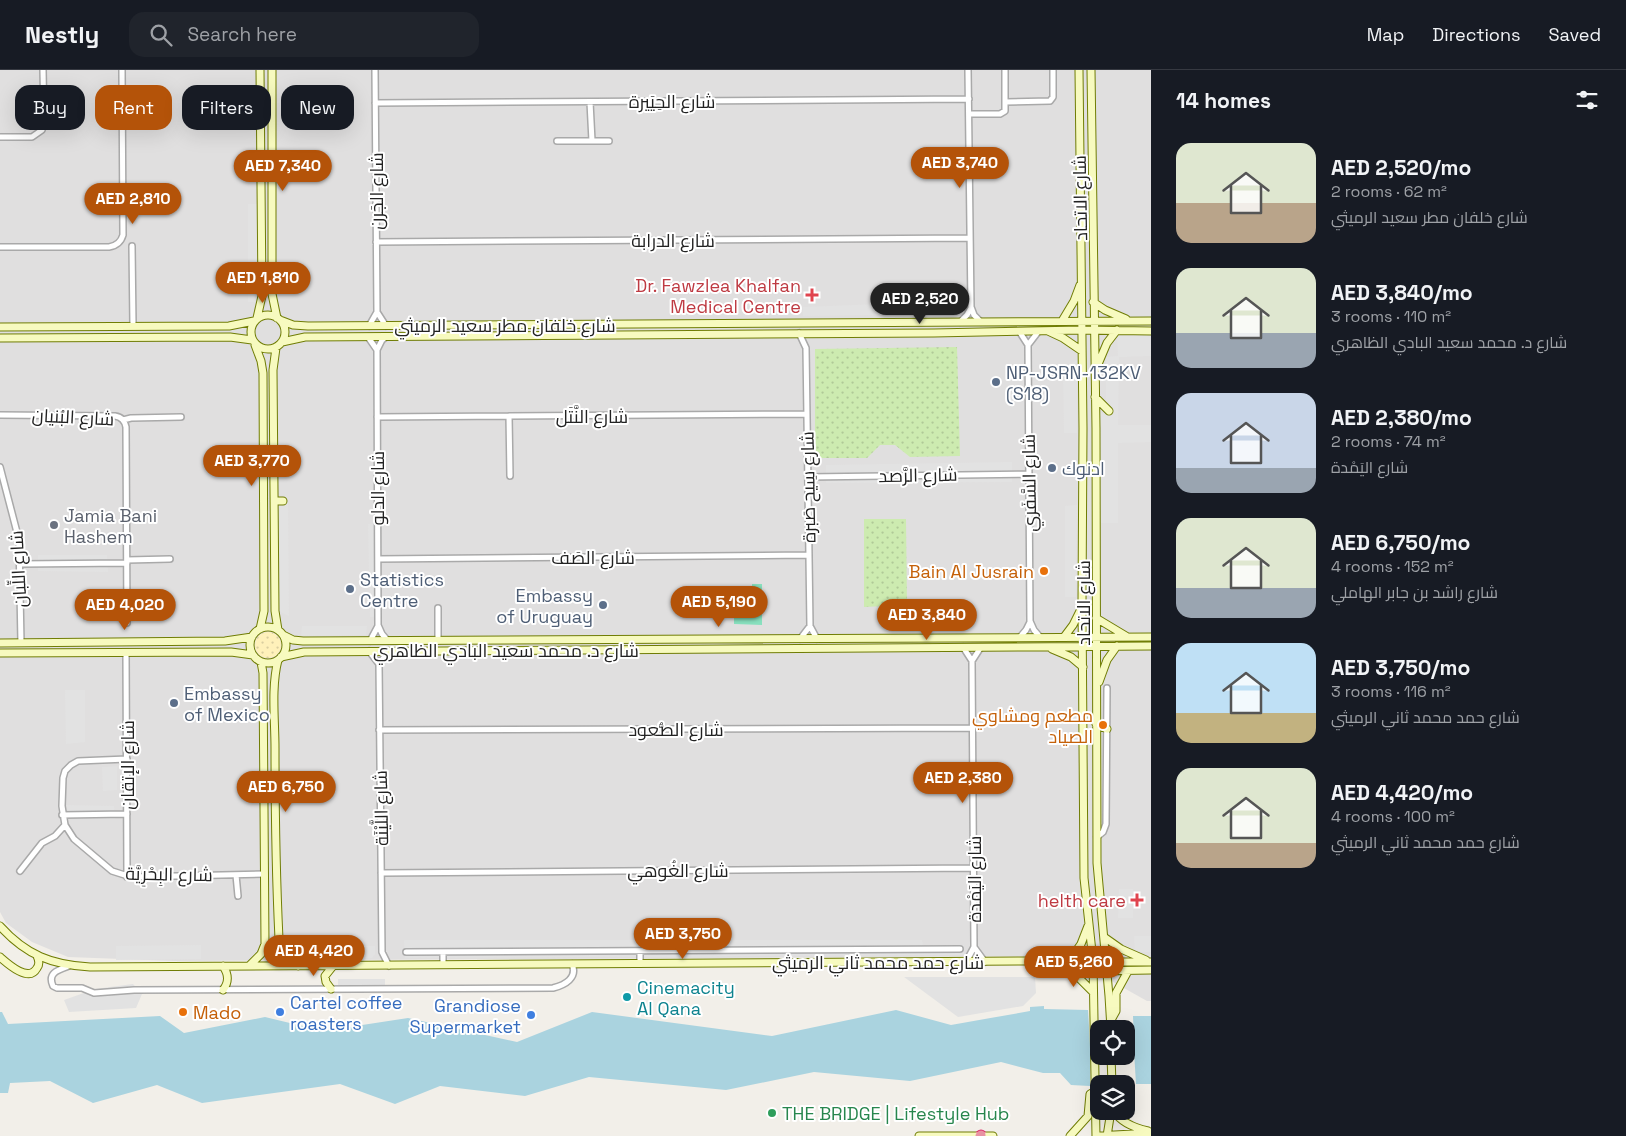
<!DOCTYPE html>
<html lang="en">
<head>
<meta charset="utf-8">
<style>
	:root { --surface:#171b24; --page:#20242c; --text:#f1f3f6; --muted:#9ea1a6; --line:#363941; --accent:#b45309 }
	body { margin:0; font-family:"Space Grotesk",Cairo,sans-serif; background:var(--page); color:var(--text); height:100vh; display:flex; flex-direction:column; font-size:19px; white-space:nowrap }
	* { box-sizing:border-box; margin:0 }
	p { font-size:16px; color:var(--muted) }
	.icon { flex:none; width:28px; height:28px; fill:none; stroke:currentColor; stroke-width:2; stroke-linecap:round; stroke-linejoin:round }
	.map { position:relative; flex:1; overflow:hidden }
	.details { display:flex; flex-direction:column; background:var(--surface); width:475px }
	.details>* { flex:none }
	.top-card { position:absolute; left:15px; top:15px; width:475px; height:45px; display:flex; gap:10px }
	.fabs { position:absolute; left:1090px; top:950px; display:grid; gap:10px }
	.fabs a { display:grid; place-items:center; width:45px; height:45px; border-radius:10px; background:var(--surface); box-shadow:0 5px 20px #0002; font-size:25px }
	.price { position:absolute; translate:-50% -42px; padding:0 11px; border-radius:18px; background:var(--accent); color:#fff; font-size:16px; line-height:32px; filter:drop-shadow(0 1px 2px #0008) }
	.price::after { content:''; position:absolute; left:50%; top:30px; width:15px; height:11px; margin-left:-8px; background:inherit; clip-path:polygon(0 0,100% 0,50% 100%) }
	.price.on { background:#222; color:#fff }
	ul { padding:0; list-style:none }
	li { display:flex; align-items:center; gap:15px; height:125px; padding:0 25px }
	li span { display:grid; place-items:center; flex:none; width:140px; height:100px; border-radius:15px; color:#555 }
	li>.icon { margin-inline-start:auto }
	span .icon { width:60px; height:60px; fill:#fffc; stroke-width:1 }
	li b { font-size:21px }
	h2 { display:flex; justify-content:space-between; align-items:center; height:60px; padding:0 25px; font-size:21px }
	.pill { padding:0 18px; border-radius:15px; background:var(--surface); box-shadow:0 5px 20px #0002; font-size:18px; line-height:45px }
	.pill.on { background:var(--accent); color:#fff }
	header { display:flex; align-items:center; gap:30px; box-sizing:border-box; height:70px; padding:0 25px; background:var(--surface); border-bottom:1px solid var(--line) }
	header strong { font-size:24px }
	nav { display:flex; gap:28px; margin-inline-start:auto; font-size:18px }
	.search { width:350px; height:45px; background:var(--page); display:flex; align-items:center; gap:12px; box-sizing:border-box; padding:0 18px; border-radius:15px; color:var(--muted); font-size:19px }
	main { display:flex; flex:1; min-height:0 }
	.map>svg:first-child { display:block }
</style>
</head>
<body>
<header>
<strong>Nestly</strong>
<div class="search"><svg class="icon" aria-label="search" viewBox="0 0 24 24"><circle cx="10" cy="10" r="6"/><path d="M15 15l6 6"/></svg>Search here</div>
<nav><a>Map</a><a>Directions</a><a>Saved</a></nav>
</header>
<main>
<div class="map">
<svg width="1151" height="1066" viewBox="0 0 1151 1066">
	<defs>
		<pattern id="grass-dots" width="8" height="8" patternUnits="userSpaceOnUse" patternTransform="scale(1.25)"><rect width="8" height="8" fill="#cdebb0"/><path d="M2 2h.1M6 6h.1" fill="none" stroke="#b0c997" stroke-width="1.8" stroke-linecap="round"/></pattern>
		<pattern id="sand-dots" width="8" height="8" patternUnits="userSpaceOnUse" patternTransform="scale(1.25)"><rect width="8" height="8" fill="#fff1ba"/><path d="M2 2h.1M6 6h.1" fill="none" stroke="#dacea0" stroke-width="1.8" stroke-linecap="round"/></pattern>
	</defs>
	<rect width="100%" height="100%" fill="#f2efe9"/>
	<!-- residential -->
	<path fill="#e0dfdf" d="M 0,0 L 1151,0 L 1151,931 L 1147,931 L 1067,886 L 175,891 L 68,887 L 32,872 L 6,853 L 0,842 Z"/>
	<!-- grass -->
	<path fill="url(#grass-dots)" d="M 957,277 L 960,386 L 910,387 L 895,375 L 880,375 L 867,388 L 815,388 L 815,279 Z
		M 864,449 L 906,449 L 907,535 L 864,537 Z"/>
	<!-- sand -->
	<path fill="url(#sand-dots)" d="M255 575a13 13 0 1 1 26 0a13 13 0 1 1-26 0Z"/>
	<!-- pitch -->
	<path fill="#88e0be" d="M 752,514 L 762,514 L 762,555 L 734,554 L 734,544 L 752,544 Z"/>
	<!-- parking -->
	<path fill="#e2e2e2" d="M 248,134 L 257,134 L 257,232 L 248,232 Z
		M 878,234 L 878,245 L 803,246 L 803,237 Z
		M 1150,263 L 1151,286 L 1119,287 L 1118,355 L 1151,355 L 1151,372 L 1118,373 L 1118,453 L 1101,453 L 1100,343 L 1106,343 L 1106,287 L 1118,286 L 1117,264 Z
		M 1077,290 L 1077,363 L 1064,363 L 1063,298 Z
		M 1012,392 L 1012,412 L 826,413 L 826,395 Z
		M 288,434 L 289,546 L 279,541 L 278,435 Z
		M 1077,435 L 1076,527 L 1065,527 L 1065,436 Z
		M 368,454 L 374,454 L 375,547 L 370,547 Z
		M 38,485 L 107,485 L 108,502 L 38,501 Z
		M 302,556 L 367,556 L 366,565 L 301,566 Z
		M 65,620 L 85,620 L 85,672 L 66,674 Z
		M 117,696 L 117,720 L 103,721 L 102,697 Z
		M 67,735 L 114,736 L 115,749 L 68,749 Z
		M 1119,819 L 1133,819 L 1133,848 L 1118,848 Z
		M 1134,866 L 1151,866 L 1151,882 L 1135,882 Z
		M 404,870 L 922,870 L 923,875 L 964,875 L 964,885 L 405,888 Z
		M 201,875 L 201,889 L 116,890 L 116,876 Z
		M 301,875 L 375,876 L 375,884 L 372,888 L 301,887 Z
		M 904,907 L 1035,907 L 1036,923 L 1023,936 L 958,947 Z
		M 338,909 L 385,909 L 385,916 L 338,916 Z
		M 133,914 L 142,924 L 136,938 L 69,942 L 64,930 L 95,919 Z"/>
	<!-- water -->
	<path fill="#aad3df" d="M 1044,936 L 1044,939 L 1088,940 L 1090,974 L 1099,974 L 1099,980 L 1090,980 L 1090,1016 L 1071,1015 L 1060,1003 L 1043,1003 L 1001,992 L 910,1011 L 814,1002 L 726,1020 L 589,1007 L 525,1026 L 440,1016 L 395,1034 L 340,1014 L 202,1033 L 157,1015 L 93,1033 L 50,1011 L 10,1013 L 8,1023 L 0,1023 L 0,942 L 2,942 L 8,954 L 160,946 L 184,963 L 265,947 L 323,961 L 408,948 L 517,972 L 592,942 L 772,966 L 896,940 L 951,955 L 1030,941 L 1030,937 Z
		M 1133,946 L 1151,946 L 1151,1014 L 1136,1014 L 1134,981 L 1126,980 L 1126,973 L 1134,973 Z"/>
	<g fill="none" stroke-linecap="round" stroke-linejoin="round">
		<!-- street casing -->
		<g stroke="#a9a9a9" stroke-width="8">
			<path id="street" d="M 375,0 L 377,242 L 386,256
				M 968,0 L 971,237 L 974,245 L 981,252
				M 590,32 L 592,71
				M 1006,32 L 1050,31 L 1053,27 L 1053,0
				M 375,33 L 969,29
				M 969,44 L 1000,44 L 1005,41 L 1005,0
				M 0,67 L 32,67 L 42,60 L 44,51 L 43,0
				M 557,71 L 609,71
				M 376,172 L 970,168
				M 132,176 L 133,255
				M 0,177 L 109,177 C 116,176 121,172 123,165 L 122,0
				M 960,252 L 967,245 L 971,238
				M 369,256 L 377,242
				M 1019,261 L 1028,275 L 1030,551 L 1034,560 L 1040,567
				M 799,263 L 806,278 L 810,556 L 817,569
				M 368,267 L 377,280
				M 386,267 L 382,270 L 377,280 L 378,555 L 382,564 L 388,571
				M 1028,275 L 1038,262
				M 0,345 L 115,346 C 122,347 125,351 126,357 L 127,553
				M 509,346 L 510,406
				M 377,347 L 807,344
				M 123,350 L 131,348 L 181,347
				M 0,397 L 19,470 L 21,573
				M 808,407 L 1029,404
				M 378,489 L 809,485
				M 127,490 L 170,489
				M 20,494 L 127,493
				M 438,538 L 438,571
				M 1020,567 L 1026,560 L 1030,552
				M 800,569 L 810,556
				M 370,571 L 378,556
				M 963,577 L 972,591 L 974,877 L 966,892
				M 369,581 L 379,594
				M 388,582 L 379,594 L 382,882 L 389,896
				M 126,583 L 127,807
				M 972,591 L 981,577
				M 379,660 L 973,658
				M 127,689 L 78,691 L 71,695 L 65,701 L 63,708 L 62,736 L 65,755 L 74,769 L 112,801 L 131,807 L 264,804
				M 62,745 L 127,744
				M 1097,767 L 1103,762 L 1106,754 L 1107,618
				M 20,801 L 42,773 L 55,766 L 65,755
				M 381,803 L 974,798
				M 236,805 L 238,826
				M 974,877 L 985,892
				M 640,881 L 640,894
				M 406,882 L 960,879
				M 443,882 L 443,895
				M 69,896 C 58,900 47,903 53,916 L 57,918 L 82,918 L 94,923 L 134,920 L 553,918 C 565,915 578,908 572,894"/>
		</g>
		<!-- secondary casing -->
		<g stroke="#707d05" stroke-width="9">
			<path id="secondary" d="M 272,0 L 272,224 L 277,248
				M 1079,0 L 1083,358 L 1082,534 L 1084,808 L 1093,891 L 1096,1066
				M 1091,0 L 1096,358 L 1097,793 L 1109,926 L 1111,959
				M 1093,232 L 1105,240 L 1126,249
				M251 262a17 17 0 1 1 34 0a17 17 0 1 1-34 0Z
				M 257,248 L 262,226 L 260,0
				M 280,250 L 293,255 L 308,256 L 1151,251
				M 1062,251 L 1074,231 L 1080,215
				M 0,257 L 229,256 L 254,251
				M 1048,261 L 1063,268 L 1082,281
				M 0,268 L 230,267 L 252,270
				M 282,272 L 305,267 L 934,263 L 1082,260 L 1151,261
				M 255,275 L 261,291 L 263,303 L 264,541 L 260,559
				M 276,278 L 273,300 L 275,541 L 278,560
				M 1096,299 L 1107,273 L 1117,260
				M 1095,327 L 1109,341
				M 274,431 L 283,431
				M 1096,548 L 1126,566
				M250 575a18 18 0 1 1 36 0a18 18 0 1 1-36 0Z
				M 283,565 L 293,570 L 303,571 L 1151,567
				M 1064,567 L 1073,555 L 1081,539
				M 0,573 L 225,571 L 252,567
				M 1052,579 L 1071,587 L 1083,597
				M 0,583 L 231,582 L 253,585
				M 281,587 L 304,582 L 1151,576
				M 278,590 C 271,618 275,649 275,678 C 275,742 276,806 279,869 C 280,883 287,889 298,896
				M 1099,612 L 1107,590 L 1117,576
				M 1096,654 L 1107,659
				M 0,856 C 26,885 52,895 90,897 L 1031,891 L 1151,892
				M 1104,867 L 1121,879 L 1146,890
				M 0,887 C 8,894 29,913 37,898 C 40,894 39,890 37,886
				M 1069,891 L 1081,874 L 1088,856
				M 249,896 L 261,884 L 265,874 L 263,603 L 261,592
				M 1064,900 L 1078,907 L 1093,922
				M 1093,901 L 1151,900
				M 331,919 L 326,912 L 325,906 L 333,896
				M 223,920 C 229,912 229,905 223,896
				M 1111,950 L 1116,941 L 1116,923 L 1128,901
				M 1111,986 L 1112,1014
				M 1114,1041 C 1121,1053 1135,1058 1148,1061
				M 919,1066 L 993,1066
				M 1070,1066 L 1088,1046 L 1090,1024 L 1095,1021
				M 1096,1066 L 1151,1063
				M 1107,1066 L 1111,1041"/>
		</g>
		<!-- highway casing -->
		<g stroke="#dc2a67" stroke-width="11">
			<path id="highway" d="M 980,1066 L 981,1065"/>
		</g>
		<!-- street -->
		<use href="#street" stroke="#fff" stroke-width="5"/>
		<!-- secondary -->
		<use href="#secondary" stroke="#f7fabf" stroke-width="7"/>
		<!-- highway -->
		<use href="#highway" stroke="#e892a2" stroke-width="9"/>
	</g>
	<!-- markers -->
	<g fill="#e0444e" stroke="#fff" stroke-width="2">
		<path d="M809.5 217.5h5v5h5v5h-5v5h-5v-5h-5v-5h5z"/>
		<path d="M1134.5 822.5h5v5h5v5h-5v5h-5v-5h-5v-5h5z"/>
	</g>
	<g fill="#5c6f8a" stroke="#fff" stroke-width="2">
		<circle cx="996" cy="312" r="5"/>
		<circle cx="1052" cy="398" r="5"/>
		<circle cx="350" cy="519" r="5"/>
		<circle cx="603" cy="535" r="5"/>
		<circle cx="174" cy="633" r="5"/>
	</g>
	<circle fill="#6b7280" stroke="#fff" stroke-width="2" cx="54" cy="455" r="5"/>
	<g fill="#e8710a" stroke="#fff" stroke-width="2">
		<circle cx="1044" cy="501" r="5"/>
		<circle cx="1103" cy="655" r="5"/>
		<circle cx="183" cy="942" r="5"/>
	</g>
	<circle fill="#0f9aa8" stroke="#fff" stroke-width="2" cx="627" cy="927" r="5"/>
	<g fill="#3f7fe0" stroke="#fff" stroke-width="2">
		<circle cx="280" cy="942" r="5"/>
		<circle cx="531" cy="945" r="5"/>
	</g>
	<circle fill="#2e9e5b" stroke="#fff" stroke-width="2" cx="772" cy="1043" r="5"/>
	<g text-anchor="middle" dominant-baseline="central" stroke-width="4" stroke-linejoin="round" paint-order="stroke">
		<!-- street labels -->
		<g font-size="18" fill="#222" stroke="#fff">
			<text x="672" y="31">شارع الحِيَيرة</text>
			<text transform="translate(376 121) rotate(-90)">شارع الجَرن</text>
			<text transform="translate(1080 128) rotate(-91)">شارع الاتحاد</text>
			<text x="673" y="170">شارع الدرابة</text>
			<text x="505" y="255">شارع خلفان مطر سعيد الرميثي</text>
			<text x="592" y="346">شارع النَّتَل</text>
			<text transform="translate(73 347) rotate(3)">شارع البُنيان</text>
			<text transform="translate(918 405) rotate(-1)">شارع الرَّصد</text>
			<text transform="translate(1029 413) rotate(-91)">شارع السَّفَري</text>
			<text transform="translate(808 417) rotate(-91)">شارع سِيح صَبرة</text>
			<text transform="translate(377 418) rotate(-90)">شارع الدلو</text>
			<text x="593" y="487">شارع الصَف</text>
			<text transform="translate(18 499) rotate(-93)">شارع اللِّبان</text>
			<text transform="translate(1083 533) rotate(-90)">شارع الاتحاد</text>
			<text x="506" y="580">شارع د. محمد سعيد البادي الظاهري</text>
			<text x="676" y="659">شارع الصُّعود</text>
			<text transform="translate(127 695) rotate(-90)">شارع الإتقان</text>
			<text transform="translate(381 738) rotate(-91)">شارع اللَّيْنَة</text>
			<text x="678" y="800">شارع الغُوهي</text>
			<text transform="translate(169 804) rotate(1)">شارع البِحْرِيَّة</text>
			<text transform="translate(974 809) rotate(-90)">شارع اليَمْدة</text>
			<text x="878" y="892">شارع حمد محمد ثاني الرميثي</text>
		</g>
		<!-- health labels -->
		<g font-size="18" fill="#be3a42" stroke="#fff" text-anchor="end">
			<text x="801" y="215">Dr. Fawzlea Khalfan<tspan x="801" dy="21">Medical Centre</tspan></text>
			<text x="1126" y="830">helth care</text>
		</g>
		<!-- service labels -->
		<g font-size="18" fill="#4e5e75" stroke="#fff" text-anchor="start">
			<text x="1006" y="302">NP-JSRN-132KV<tspan x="1006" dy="21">(S18)</tspan></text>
			<text x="1062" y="398">ادنوك</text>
			<text x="360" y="509">Statistics<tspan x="360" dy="21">Centre</tspan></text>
			<text x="593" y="525" text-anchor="end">Embassy<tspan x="593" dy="21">of Uruguay</tspan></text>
			<text x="184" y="623">Embassy<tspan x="184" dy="21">of Mexico</tspan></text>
		</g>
		<!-- worship labels -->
		<g font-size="18" fill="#5b616d" stroke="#fff" text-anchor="start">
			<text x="64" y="445">Jamia Bani<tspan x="64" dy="21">Hashem</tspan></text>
		</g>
		<!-- food labels -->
		<g font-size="18" fill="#c56008" stroke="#fff" text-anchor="end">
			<text x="1034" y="501">Bain Al Jusrain</text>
			<text x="1093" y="645">مطعم ومشاوي<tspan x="1093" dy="21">الصياد</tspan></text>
			<text x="193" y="942" text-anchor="start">Mado</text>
		</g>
		<!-- culture labels -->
		<g font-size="18" fill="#0d838f" stroke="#fff" text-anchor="start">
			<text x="637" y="917">Cinemacity<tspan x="637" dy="21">Al Qana</tspan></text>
		</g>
		<!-- shop labels -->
		<g font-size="18" fill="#366cbe" stroke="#fff" text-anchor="start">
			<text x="290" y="932">Cartel coffee<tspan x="290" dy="21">roasters</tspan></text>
			<text x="521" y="935" text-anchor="end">Grandiose<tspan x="521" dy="21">Supermarket</tspan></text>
		</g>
		<!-- leisure labels -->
		<g font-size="18" fill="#27864d" stroke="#fff" text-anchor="start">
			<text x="782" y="1043">THE BRIDGE | Lifestyle Hub</text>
		</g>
	</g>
</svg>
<div class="fabs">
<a><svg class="icon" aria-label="locate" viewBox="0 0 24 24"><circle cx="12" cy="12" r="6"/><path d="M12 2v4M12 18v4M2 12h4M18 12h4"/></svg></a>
<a><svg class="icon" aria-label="layers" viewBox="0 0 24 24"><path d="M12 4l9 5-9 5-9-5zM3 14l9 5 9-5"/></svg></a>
</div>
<b class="price" style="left:960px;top:119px">AED 3,740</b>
<b class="price" style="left:283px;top:122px">AED 7,340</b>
<b class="price" style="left:133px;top:155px">AED 2,810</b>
<b class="price" style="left:263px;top:234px">AED 1,810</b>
<b class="price on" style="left:920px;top:255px">AED 2,520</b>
<b class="price" style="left:252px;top:417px">AED 3,770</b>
<b class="price" style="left:719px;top:558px">AED 5,190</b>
<b class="price" style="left:125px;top:561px">AED 4,020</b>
<b class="price" style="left:927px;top:571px">AED 3,840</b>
<b class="price" style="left:963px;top:734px">AED 2,380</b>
<b class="price" style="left:286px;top:743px">AED 6,750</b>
<b class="price" style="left:683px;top:890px">AED 3,750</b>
<b class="price" style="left:314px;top:907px">AED 4,420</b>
<b class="price" style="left:1074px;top:918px">AED 5,260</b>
<div class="top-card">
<a class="pill">Buy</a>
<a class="pill on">Rent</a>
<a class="pill">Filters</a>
<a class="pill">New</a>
</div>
</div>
<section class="details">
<h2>14 homes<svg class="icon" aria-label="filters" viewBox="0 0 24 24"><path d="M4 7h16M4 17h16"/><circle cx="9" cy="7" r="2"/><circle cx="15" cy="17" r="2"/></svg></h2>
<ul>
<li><span style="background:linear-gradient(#dfe7d0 60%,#b9a48a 0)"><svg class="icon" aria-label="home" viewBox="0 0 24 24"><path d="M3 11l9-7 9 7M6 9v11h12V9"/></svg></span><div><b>AED 2,520/mo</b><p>2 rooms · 62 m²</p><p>شارع خلفان مطر سعيد الرميثي</p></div></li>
<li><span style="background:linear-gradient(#dfe7d0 65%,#9aa5b1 0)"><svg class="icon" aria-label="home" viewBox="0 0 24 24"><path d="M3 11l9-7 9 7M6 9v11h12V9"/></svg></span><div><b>AED 3,840/mo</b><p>3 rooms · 110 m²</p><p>شارع د. محمد سعيد البادي الظاهري</p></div></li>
<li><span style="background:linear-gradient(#c9d6e8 75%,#9aa5b1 0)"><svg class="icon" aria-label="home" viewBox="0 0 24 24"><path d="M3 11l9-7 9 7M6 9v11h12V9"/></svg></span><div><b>AED 2,380/mo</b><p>2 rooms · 74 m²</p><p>شارع اليَمْدة</p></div></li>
<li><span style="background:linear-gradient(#dfe7d0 70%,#9aa5b1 0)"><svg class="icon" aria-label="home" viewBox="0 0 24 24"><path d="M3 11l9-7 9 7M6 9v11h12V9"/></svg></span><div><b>AED 6,750/mo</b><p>4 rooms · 152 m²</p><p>شارع راشد بن جابر الهاملي</p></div></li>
<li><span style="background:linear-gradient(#bfe0f5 70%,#c2b280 0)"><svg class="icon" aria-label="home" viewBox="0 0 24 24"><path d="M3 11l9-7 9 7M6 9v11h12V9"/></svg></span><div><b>AED 3,750/mo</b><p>3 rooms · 116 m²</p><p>شارع حمد محمد ثاني الرميثي</p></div></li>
<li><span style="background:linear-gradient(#dfe7d0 75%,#b9a48a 0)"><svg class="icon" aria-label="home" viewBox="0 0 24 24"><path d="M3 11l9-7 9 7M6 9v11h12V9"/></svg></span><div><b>AED 4,420/mo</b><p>4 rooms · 100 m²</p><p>شارع حمد محمد ثاني الرميثي</p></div></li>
</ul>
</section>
</main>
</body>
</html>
